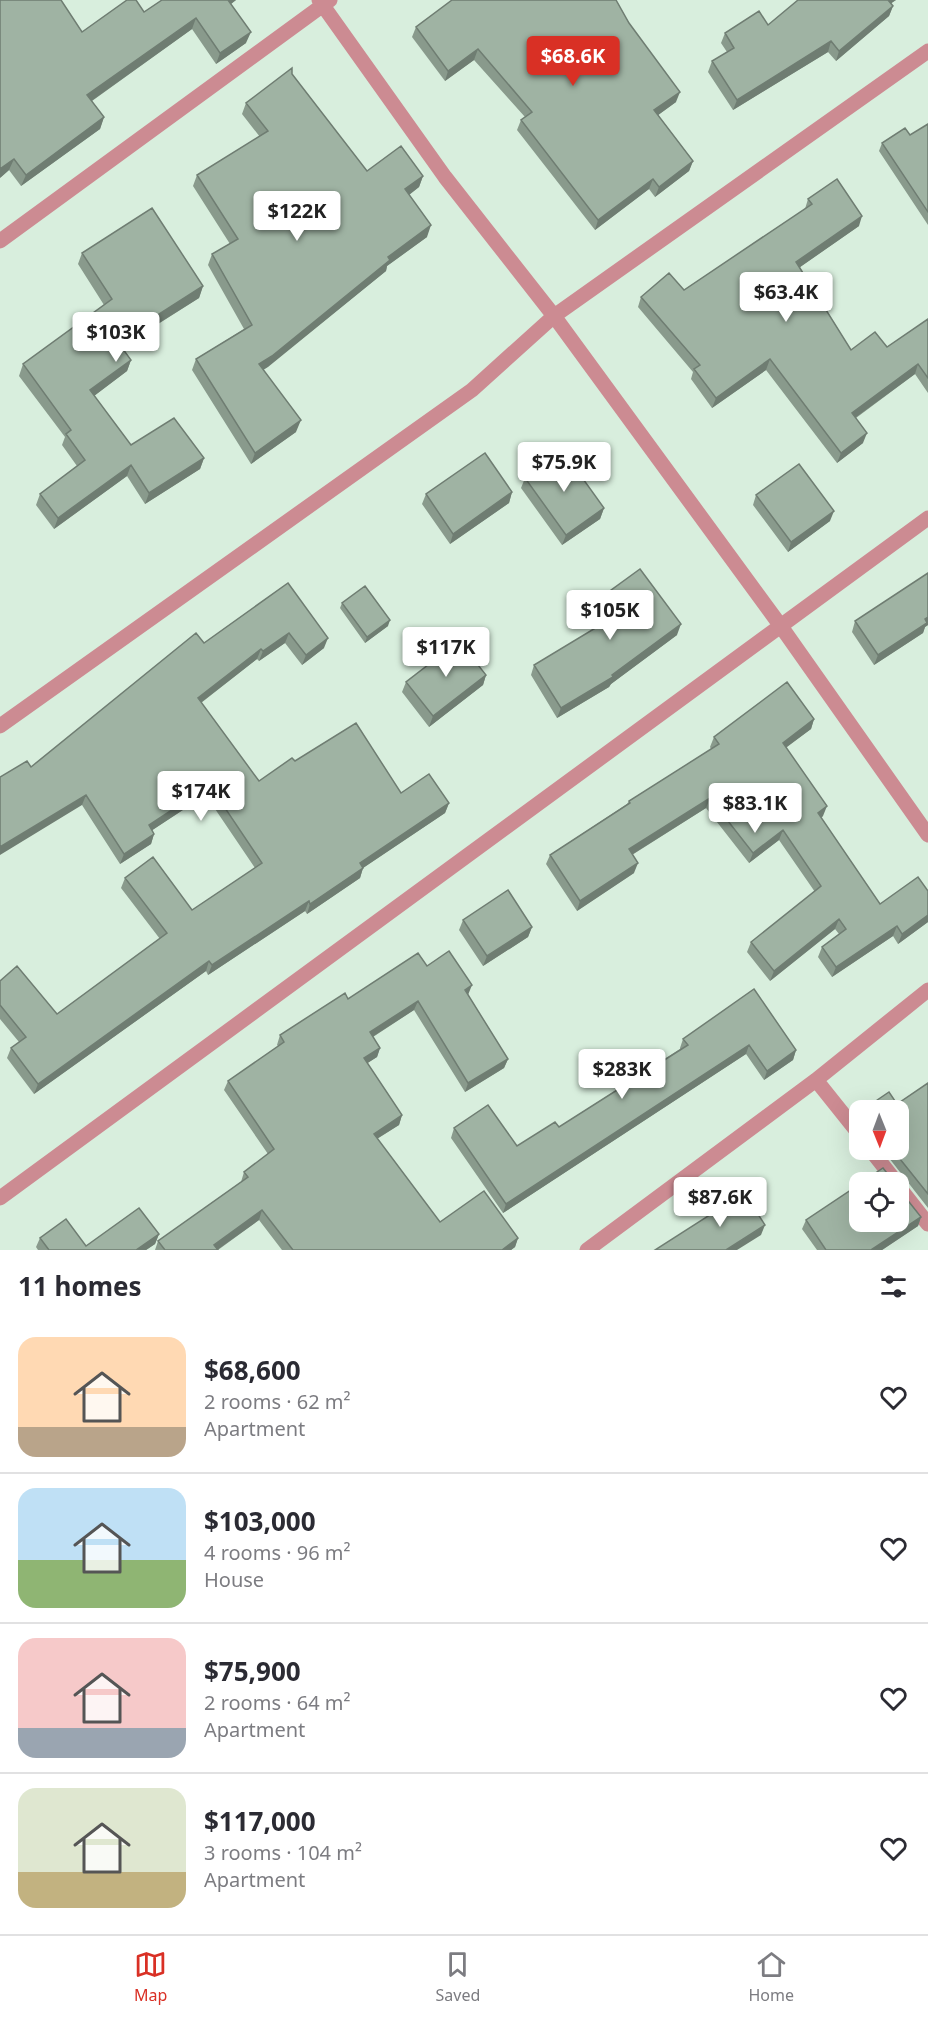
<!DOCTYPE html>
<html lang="en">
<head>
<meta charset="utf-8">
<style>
	:root { --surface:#fff; --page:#f2f2f3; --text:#2b2b33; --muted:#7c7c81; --line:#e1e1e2; --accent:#d93025 }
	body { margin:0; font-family:"Noto Sans",sans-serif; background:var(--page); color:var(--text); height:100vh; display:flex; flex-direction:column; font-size:22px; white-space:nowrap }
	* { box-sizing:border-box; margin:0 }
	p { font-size:20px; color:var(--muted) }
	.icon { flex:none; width:33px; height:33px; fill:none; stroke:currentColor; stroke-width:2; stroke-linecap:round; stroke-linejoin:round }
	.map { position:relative; height:1250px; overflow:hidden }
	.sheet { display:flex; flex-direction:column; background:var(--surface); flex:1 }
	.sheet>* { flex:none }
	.needle { width:39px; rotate:179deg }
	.tools { position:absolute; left:849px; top:1100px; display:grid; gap:12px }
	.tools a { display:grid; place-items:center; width:60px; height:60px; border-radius:12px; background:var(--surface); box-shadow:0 6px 24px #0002; font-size:30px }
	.price { position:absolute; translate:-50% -51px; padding:0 14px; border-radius:6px; background:#fff; color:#222; font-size:20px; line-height:39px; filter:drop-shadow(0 2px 3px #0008) }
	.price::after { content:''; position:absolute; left:50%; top:36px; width:18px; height:14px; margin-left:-9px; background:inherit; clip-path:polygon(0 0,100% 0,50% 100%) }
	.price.current { background:var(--accent); color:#fff }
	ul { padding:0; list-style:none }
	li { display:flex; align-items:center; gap:18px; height:150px; padding:0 18px }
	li+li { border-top:2px solid var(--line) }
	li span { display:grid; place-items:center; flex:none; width:168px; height:120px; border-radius:18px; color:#555 }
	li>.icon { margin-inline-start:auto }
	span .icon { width:72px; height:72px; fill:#fffc; stroke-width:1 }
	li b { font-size:26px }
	h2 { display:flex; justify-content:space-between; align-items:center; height:72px; padding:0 18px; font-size:26px }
	.tab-bar { display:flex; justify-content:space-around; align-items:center; height:84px; border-top:2px solid var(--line); background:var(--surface); font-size:16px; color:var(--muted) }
	.tab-bar a { display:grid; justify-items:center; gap:3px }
	.tab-bar .current { color:var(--accent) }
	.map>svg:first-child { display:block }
</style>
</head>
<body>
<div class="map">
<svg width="928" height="1250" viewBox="0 0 928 1250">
	<rect width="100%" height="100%" fill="#d8eedd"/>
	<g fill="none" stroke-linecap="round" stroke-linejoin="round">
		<!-- minor -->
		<path stroke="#cc8b92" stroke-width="15" d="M 319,0 L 445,177 L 554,316 L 780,625 L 928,835
			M 0,241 L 330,0
			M 0,726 L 472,390 L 554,316 L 928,51
			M 816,1080 L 860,1135
			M 870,1149 L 896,1182
			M 898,1186 L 928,1224
			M 0,1198 L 928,518
			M 587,1250 L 816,1080 L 928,990"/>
	</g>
	<!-- wall -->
	<path fill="#899a8c" d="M 162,0 L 236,0 L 231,4 L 246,43 L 216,64 L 192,29 L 92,101 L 104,117 L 100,129 L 21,186 L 9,170 L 0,178 L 82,32 L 144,12 Z
		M 896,0 L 891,3 L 893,6 L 889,16 L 836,61 L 828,52 L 733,110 L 708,72 L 712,61 L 727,52 L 721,43 L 725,33 Z
		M 416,27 L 676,102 L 658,115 L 693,161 L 689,171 L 655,197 L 649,189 L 595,230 L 517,130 L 521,120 L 525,117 L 474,60 L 445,81 L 412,37 Z
		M 292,74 L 367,171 L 423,176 L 419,187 L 409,195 L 427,237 L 387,266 L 386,271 L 263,370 L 296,432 L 251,464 L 192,370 L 196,359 L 244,329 L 208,265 L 212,254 L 230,244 L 193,186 L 197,175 L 260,137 L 242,114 L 246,103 Z
		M 928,124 L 928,225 L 879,151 L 882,143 L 910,135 Z
		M 808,199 L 859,226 L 800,267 L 851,350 L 887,347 L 928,319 L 928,393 L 915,374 L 856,418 L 863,443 L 837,463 L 766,370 L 712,408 L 691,379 L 693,372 L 638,307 L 641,297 L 684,290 L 805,209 Z
		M 82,253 L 203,286 L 199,298 L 122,347 L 131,360 L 127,371 L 94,396 L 131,445 L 204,458 L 200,469 L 145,504 L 127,476 L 54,529 L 36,505 L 40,494 L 77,466 L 62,445 L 65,437 L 19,376 L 23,364 L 104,305 L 78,264 Z
		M 525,478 L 604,508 L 600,519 L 562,545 L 521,488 Z
		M 512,492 L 509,503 L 450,544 L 422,504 L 426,494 Z
		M 756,495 L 830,521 L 788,552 L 753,505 Z
		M 928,573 L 928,625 L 925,627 L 923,633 L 874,665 L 852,632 L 855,621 Z
		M 288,583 L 324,648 L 302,665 L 285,643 L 259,661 L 257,659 L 201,703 L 259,781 L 295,761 L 401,793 L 449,803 L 445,813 L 363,868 L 360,878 L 307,914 L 305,911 L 208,975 L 206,971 L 34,1094 L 7,1058 L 11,1048 L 19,1042 L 0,1019 L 0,981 L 57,1014 L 160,939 L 121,888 L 125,878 L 192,910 L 255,868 L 211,803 L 201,810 L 195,802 L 152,830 L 154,834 L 151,844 L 120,864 L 82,805 L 31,767 Z
		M 603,596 L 677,635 L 611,684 L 609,687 L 557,718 L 531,675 L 534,665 L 609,620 L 599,606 Z
		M 342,603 L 388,626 L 365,643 L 340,608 Z
		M 486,675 L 483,685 L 429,727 L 402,692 L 406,682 Z
		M 814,719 L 811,729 L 786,747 L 823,816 L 821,818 L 880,904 L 928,891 L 928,922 L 898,944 L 893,936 L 832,977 L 818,957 L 822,947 L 839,934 L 835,929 L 770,981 L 747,952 L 751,942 L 815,892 L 779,840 L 749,863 L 706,808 L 632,855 L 634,873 L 577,911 L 546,864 L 550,855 L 627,804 L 629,801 L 711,749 L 710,747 L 714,737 Z
		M 463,920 L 532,927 L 528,937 L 483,966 L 459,930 Z
		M 427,966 L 468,995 L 508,1059 L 504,1068 L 465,1092 L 414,1010 L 373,1037 L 380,1048 L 377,1057 L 367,1063 L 402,1115 L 399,1125 L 377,1139 L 440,1222 L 518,1238 L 515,1247 L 511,1250 L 282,1250 L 259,1220 L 218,1250 L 155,1250 L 158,1241 L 241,1182 L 244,1172 L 268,1154 L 224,1090 L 228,1081 L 278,1046 L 277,1045 L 280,1035 L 348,999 Z
		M 683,1039 L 796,1050 L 793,1060 L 764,1080 L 746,1054 L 503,1213 L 451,1138 L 454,1128 L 517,1146 L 559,1127 L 680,1049 L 680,1048 Z
		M 928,1083 L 928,1208 L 882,1149 L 898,1149 L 898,1110 L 863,1110 L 864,1109 L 897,1104 Z
		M 921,1217 L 918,1226 L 882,1250 L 817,1250 L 802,1229 L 806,1220 Z
		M 159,1234 L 155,1244 L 146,1250 L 38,1250 L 36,1247 L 40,1238 L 86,1246 Z"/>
	<!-- shaded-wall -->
	<path fill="#6f7d72" d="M 226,0 L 236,0 L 223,10 Z
		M 886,0 L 896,0 L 883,9 Z
		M 893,6 L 889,16 L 836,61 L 839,51 Z
		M 196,18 L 192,29 L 83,107 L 87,95 Z
		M 251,32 L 246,43 L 216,64 L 220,53 Z
		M 831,41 L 828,52 L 733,110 L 737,100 Z
		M 478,49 L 474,60 L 445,81 L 448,71 Z
		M 680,92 L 676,102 L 650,121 L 654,110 Z
		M 104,117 L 100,129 L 21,186 L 26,175 Z
		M 14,159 L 9,170 L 0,178 L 0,169 Z
		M 693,161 L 689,171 L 655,197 L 659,187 Z
		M 423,176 L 419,187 L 401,201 L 405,189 Z
		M 653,179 L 649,189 L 595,230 L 598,220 Z
		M 862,216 L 859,226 L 793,272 L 796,262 Z
		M 431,225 L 427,237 L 387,266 L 386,271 L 268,367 L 255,375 L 259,364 L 388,257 Z
		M 203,286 L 199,298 L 113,352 L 117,341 Z
		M 770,359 L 766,370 L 712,408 L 716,398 Z
		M 131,360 L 127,371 L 86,402 L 90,390 Z
		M 918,364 L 915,374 L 848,423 L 852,413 Z
		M 301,420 L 296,432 L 251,464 L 255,453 Z
		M 867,433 L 863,443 L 837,463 L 841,453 Z
		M 204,458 L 200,469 L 145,504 L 149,493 Z
		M 131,465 L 127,476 L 54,529 L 58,518 Z
		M 512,492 L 509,503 L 450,544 L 453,534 Z
		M 604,508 L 600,519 L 562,545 L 566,535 Z
		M 834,511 L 830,521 L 788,552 L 791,542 Z
		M 928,617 L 928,625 L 925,627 L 923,633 L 874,665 L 878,655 Z
		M 390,620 L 388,626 L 365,643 L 367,637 Z
		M 681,624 L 677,635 L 611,684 L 609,687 L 557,718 L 561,708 L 612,675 Z
		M 289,633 L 285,643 L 259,661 L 263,651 Z
		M 328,638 L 324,648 L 302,665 L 306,655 Z
		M 261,649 L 257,659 L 194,708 L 198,698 Z
		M 486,675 L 483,685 L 429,727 L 433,716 Z
		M 814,719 L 811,729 L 779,753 L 783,743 Z
		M 199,792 L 195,802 L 145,835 L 149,825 Z
		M 215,793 L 211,803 L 201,810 L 205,800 Z
		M 86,795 L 82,805 L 0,855 L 0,847 Z
		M 710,798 L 706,808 L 625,859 L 629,849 Z
		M 449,803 L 445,813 L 363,868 L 360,878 L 307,914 L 310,904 L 360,863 Z
		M 827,806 L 823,816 L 814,823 L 818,813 Z
		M 783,830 L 779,840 L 749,863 L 753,853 Z
		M 154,834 L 151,844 L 120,864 L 124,854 Z
		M 638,863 L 634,873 L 577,911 L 580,901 Z
		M 309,901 L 305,911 L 208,975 L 212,965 Z
		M 928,915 L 928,922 L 898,944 L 902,934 Z
		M 839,919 L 835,929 L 770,981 L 774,971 Z
		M 897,926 L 893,936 L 832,977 L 836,967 Z
		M 532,927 L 528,937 L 483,966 L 487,956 Z
		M 209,961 L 206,971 L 34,1094 L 38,1084 Z
		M 472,985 L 468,995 L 465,990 Z
		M 418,1001 L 414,1010 L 366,1041 L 370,1032 Z
		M 749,1045 L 746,1054 L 503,1213 L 506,1204 Z
		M 380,1048 L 377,1057 L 360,1068 L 364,1058 Z
		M 796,1050 L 793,1060 L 764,1080 L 767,1071 Z
		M 508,1059 L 504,1068 L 465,1092 L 468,1083 Z
		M 402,1115 L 399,1125 L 370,1143 L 374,1134 Z
		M 262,1210 L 259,1220 L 217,1250 L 214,1245 Z
		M 921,1217 L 918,1226 L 882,1250 L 871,1250 Z
		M 765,1225 L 761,1235 L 737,1250 L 726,1250 Z
		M 159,1234 L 155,1244 L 146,1250 L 136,1250 Z
		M 518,1238 L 515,1247 L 511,1250 L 502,1250 Z"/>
	<!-- building -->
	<path fill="#9fb3a3" stroke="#6f7d72" stroke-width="1.5" d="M 0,0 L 61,0 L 82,32 L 127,0 L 136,0 L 144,12 L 162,0 L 228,0 L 251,32 L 220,53 L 196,18 L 87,95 L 104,117 L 26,175 L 14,159 L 0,169 Z
		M 452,0 L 616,0 L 629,23 L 680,92 L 654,110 L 693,161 L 659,187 L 653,179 L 598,220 L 521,120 L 532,112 L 478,49 L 448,71 L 416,27 Z
		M 798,0 L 888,0 L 893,6 L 839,51 L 831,41 L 737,100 L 712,61 L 734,48 L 725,33 L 759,11 L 768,25 Z
		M 292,68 L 292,74 L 367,171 L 401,146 L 423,176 L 405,189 L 431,225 L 388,257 L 390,260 L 272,356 L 259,364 L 301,420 L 255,453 L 196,359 L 252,325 L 212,254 L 238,239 L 197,175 L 268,131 L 246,103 Z
		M 928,124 L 928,212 L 882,143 L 905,128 L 910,135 Z
		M 837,179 L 862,216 L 796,262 L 851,350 L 875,332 L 887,347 L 928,319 L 928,378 L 918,364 L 852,413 L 867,433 L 841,453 L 770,359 L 716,398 L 694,369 L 700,365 L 641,297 L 669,273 L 684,290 L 812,204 L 808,199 Z
		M 152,208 L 203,286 L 117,341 L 131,360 L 90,390 L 131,445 L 174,418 L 204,458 L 149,493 L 131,465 L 58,518 L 40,494 L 85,460 L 66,434 L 71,430 L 23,364 L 112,299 L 82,253 Z
		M 563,451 L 604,508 L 566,535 L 525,478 Z
		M 485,453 L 512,492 L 453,534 L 426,494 Z
		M 799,464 L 834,511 L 791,542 L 756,495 Z
		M 640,569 L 681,624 L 612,675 L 613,677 L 561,708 L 534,665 L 617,615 L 603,596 Z
		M 928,573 L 928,617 L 925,619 L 927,623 L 878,655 L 855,621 Z
		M 288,583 L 328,638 L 306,655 L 289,633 L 263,651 L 261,649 L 198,698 L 259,781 L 292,758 L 295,761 L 356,723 L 401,793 L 429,774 L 449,803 L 360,863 L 363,868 L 310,904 L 309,901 L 212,965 L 209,961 L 38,1084 L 11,1048 L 26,1037 L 0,1005 L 0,981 L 17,966 L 57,1014 L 167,933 L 125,878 L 153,857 L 192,910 L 262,863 L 215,793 L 205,800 L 199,792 L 149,825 L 154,834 L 124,854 L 86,795 L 0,847 L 0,777 L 27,761 L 31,767 L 196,633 L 204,643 Z
		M 365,586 L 390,620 L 367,637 L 342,603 Z
		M 459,641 L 486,675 L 433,716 L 406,682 Z
		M 787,682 L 814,719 L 783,743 L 827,806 L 818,813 L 880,904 L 918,877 L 928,891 L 928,915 L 902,934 L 897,926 L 836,967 L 822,947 L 846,929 L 839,919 L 774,971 L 751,942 L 821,886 L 783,830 L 753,853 L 710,798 L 629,849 L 638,863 L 580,901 L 550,855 L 630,803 L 629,801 L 719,744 L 714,737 Z
		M 508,890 L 532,927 L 487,956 L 463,920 Z
		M 449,951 L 472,985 L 465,990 L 508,1059 L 468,1083 L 418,1001 L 370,1032 L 380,1048 L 364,1058 L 402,1115 L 374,1134 L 440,1222 L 484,1191 L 518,1238 L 502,1250 L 293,1250 L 262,1210 L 214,1245 L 218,1250 L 165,1250 L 158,1241 L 248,1177 L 244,1172 L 274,1149 L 228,1081 L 284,1042 L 280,1035 L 345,993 L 348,999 L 418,953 L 427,966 Z
		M 754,989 L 796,1050 L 767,1071 L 749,1045 L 506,1204 L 454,1128 L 488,1105 L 517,1146 L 555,1122 L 559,1127 L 688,1045 L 683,1039 Z
		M 928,1083 L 928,1194 L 892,1149 L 898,1149 L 898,1110 L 865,1110 L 864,1109 L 889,1092 L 897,1104 Z
		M 883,1168 L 894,1182 L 862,1182 Z
		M 860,1184 L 860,1221 L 898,1221 L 898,1188 L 921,1217 L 871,1250 L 826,1250 L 806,1220 Z
		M 744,1193 L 765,1225 L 726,1250 L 655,1250 Z
		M 139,1208 L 159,1234 L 136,1250 L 49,1250 L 40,1238 L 66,1219 L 86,1246 Z"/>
</svg>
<div class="tools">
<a><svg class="needle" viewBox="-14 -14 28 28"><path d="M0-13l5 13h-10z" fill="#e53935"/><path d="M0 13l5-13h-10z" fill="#7c7c81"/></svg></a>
<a><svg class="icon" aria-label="locate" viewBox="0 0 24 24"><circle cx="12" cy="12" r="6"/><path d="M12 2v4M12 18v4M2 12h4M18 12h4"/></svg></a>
</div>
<b class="price current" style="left:573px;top:87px">$68.6K</b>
<b class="price" style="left:297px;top:242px">$122K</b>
<b class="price" style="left:786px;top:323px">$63.4K</b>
<b class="price" style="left:116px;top:363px">$103K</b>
<b class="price" style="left:564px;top:493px">$75.9K</b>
<b class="price" style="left:610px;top:641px">$105K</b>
<b class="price" style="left:446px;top:678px">$117K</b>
<b class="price" style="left:201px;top:822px">$174K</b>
<b class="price" style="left:755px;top:834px">$83.1K</b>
<b class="price" style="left:622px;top:1100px">$283K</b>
<b class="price" style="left:720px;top:1228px">$87.6K</b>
</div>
<section class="sheet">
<h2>11 homes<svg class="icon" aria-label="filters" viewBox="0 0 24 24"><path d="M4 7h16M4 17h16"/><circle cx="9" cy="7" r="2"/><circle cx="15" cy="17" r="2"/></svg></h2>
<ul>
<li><span style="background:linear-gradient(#ffd9b3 75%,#b9a48a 0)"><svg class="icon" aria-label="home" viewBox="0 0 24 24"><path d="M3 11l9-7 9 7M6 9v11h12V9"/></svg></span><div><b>$68,600</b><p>2 rooms · 62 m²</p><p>Apartment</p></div><svg class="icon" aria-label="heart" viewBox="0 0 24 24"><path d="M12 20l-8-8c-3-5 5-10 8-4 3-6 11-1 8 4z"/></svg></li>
<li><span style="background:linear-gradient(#bfe0f5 60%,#8fb573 0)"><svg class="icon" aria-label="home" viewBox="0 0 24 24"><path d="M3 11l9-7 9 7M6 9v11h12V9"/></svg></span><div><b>$103,000</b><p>4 rooms · 96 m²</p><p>House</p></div><svg class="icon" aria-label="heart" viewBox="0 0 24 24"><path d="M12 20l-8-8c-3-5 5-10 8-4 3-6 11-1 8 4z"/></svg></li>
<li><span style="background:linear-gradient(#f6c9c9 75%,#9aa5b1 0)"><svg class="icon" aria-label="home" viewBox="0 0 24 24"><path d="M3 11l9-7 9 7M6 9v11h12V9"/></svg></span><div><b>$75,900</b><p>2 rooms · 64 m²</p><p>Apartment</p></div><svg class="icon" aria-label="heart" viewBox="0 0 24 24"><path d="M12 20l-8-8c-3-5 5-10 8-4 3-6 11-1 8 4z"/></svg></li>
<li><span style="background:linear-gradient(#dfe7d0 70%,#c2b280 0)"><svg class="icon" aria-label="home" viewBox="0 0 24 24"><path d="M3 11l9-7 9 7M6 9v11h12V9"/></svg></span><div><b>$117,000</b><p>3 rooms · 104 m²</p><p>Apartment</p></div><svg class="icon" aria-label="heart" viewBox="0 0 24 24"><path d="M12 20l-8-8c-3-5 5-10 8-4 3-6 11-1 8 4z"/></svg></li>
</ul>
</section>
<nav class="tab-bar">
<a class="current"><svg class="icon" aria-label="map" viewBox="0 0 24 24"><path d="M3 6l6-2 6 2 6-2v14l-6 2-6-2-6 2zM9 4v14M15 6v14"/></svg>Map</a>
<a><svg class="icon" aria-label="saved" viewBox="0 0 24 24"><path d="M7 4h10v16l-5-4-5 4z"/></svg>Saved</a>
<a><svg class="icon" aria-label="home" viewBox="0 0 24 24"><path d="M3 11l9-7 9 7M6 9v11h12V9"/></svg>Home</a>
</nav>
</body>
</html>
